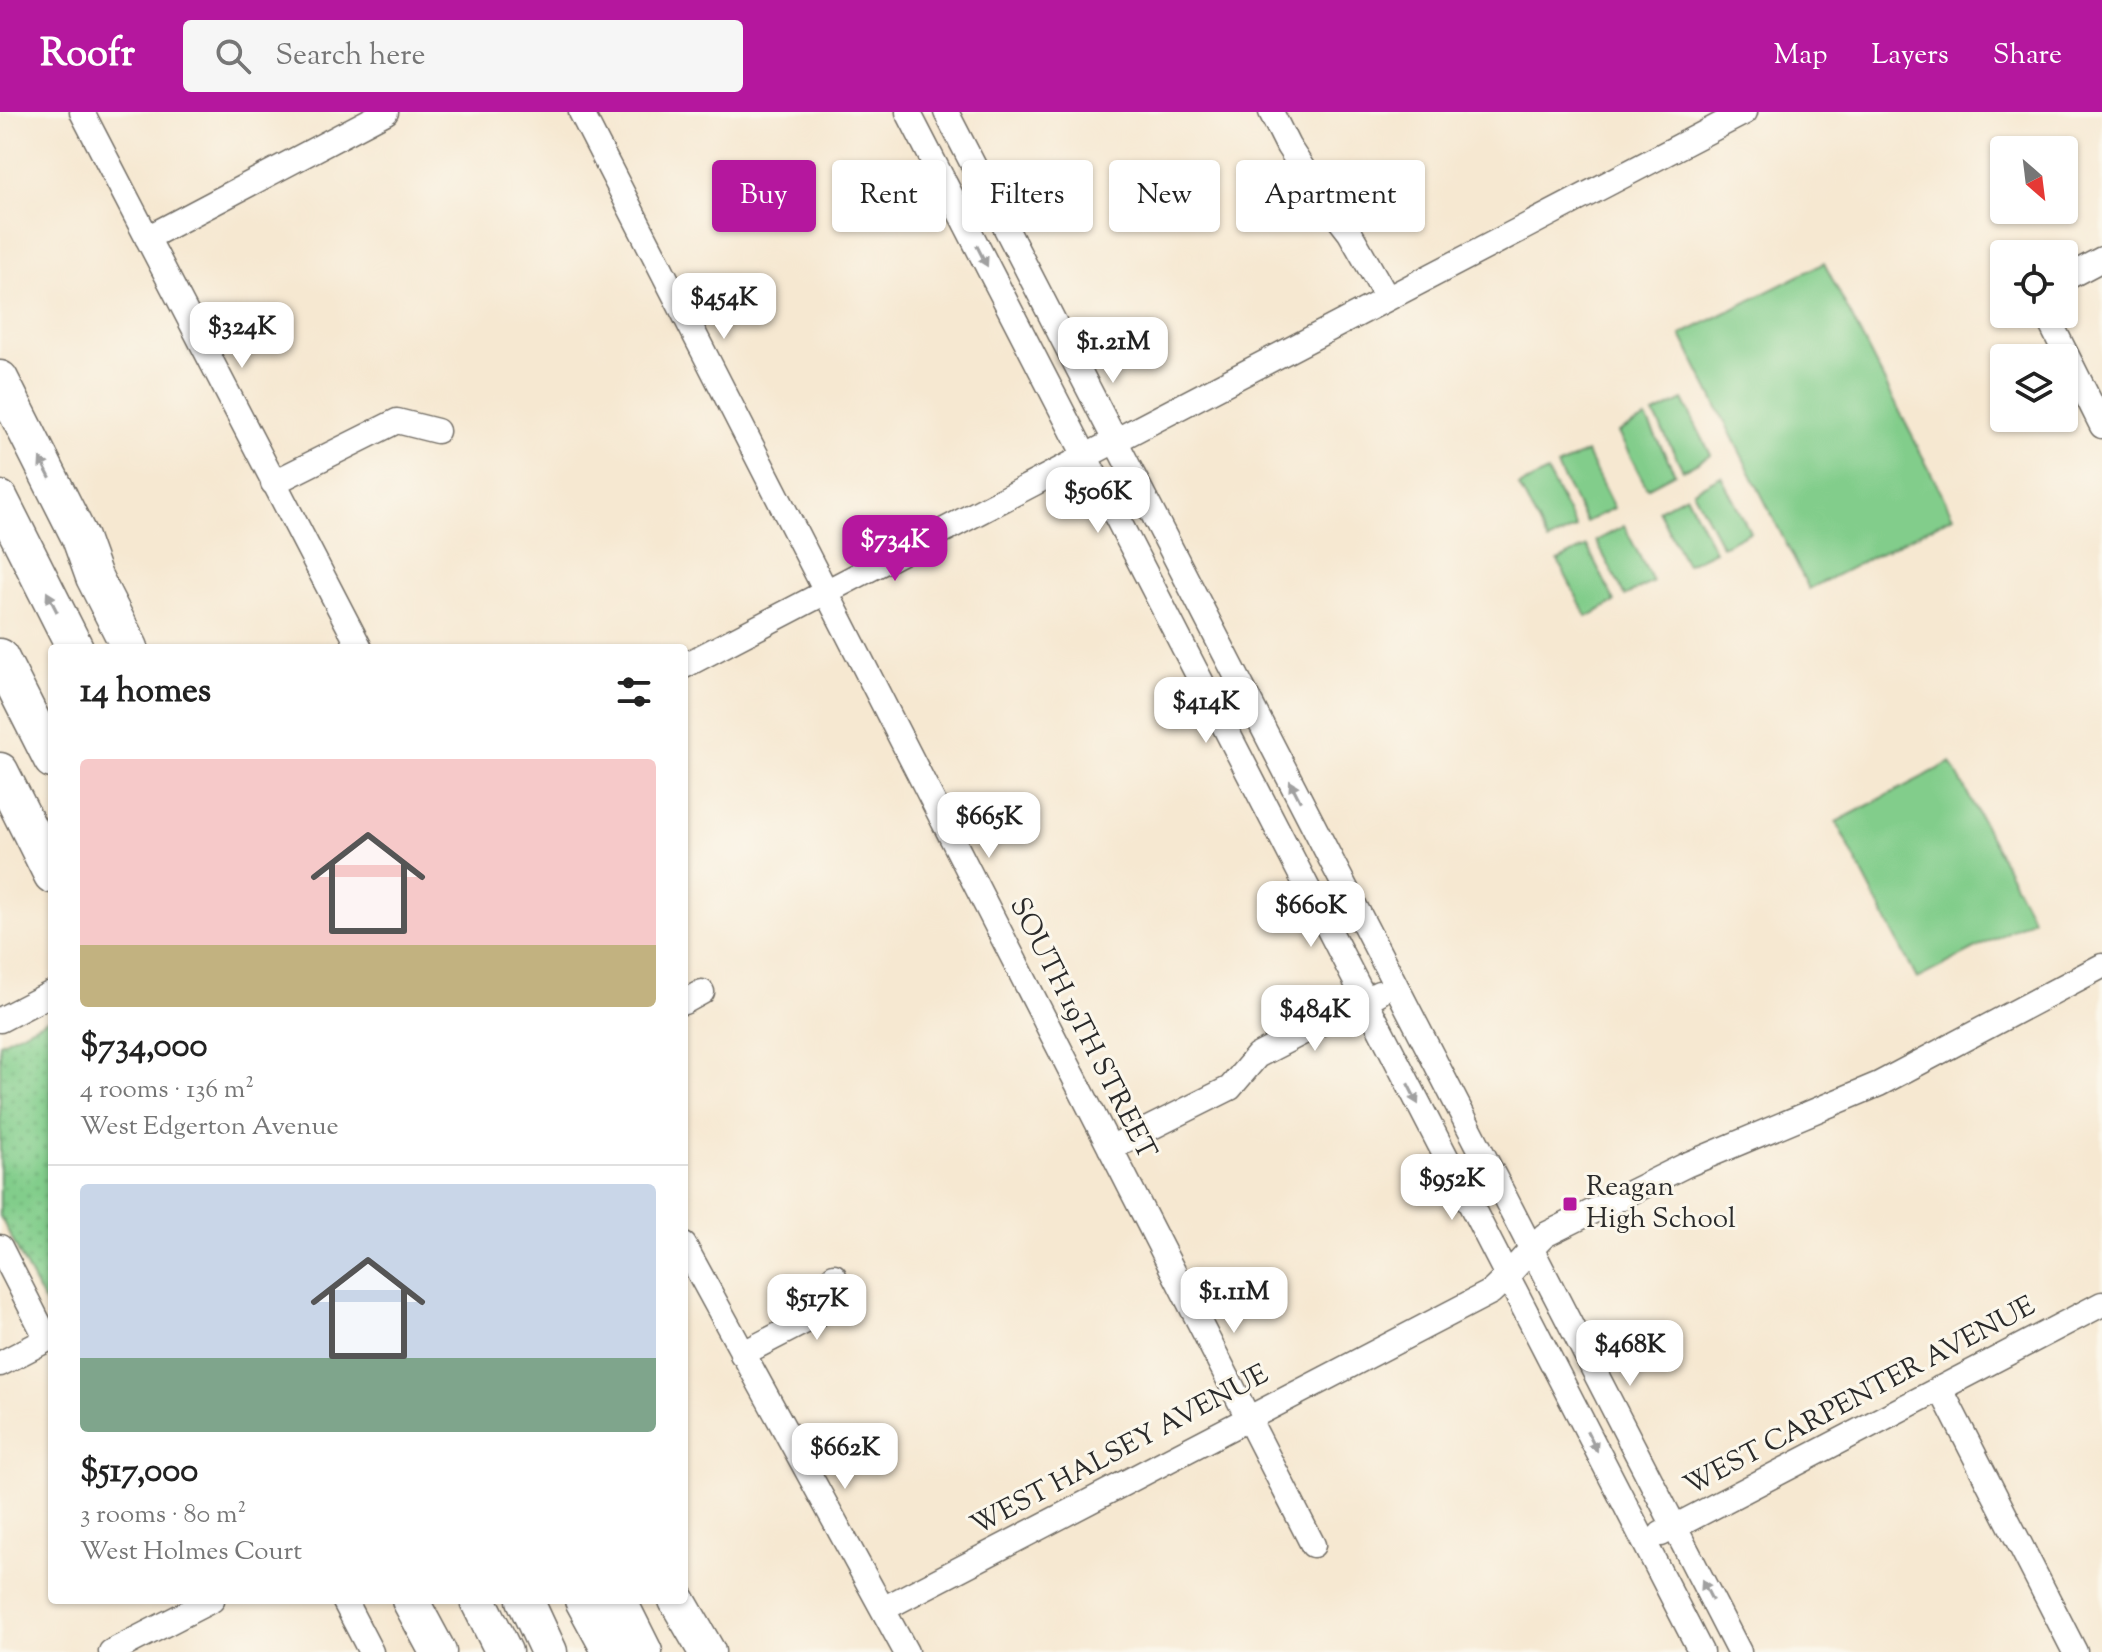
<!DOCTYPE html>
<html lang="en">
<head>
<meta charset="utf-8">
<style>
	:root { --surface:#fff; --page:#f6f6f6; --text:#222; --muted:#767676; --line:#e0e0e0; --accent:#b5179e }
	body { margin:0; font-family:"Sorts Mill Goudy",serif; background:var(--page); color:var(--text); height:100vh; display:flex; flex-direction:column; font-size:30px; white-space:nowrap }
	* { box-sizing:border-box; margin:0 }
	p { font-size:26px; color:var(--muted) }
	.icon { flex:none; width:44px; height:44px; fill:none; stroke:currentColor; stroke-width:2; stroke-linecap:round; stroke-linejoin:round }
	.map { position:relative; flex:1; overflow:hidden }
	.sheet { position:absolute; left:48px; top:532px; width:640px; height:960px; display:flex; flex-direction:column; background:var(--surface); border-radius:8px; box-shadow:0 2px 6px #0004 }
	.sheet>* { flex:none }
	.guide { position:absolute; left:712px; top:48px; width:760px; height:72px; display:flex; gap:16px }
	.needle { width:52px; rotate:152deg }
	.tools { position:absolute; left:1990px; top:24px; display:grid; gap:16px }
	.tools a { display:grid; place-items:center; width:88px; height:88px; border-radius:8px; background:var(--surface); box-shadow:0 2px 6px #0004; font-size:40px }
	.price { position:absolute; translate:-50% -68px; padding:0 18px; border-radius:16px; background:#fff; color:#222; font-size:26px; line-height:52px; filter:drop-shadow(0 2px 4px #0008) }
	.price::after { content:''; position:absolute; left:50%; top:48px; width:24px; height:18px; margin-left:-12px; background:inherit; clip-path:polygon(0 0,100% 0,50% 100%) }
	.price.selected { background:var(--accent); color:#fff }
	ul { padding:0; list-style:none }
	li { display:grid; align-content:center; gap:16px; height:424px; padding:0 32px }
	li+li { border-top:2px solid var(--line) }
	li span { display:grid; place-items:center; height:248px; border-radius:8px; color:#555 }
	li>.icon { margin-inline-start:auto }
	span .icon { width:144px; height:144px; fill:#fffc; stroke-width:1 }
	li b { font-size:34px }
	h2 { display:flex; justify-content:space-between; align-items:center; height:96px; padding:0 32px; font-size:34px }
	.tag { padding:0 28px; border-radius:8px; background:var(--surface); box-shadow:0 2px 6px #0004; font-size:28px; line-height:72px }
	.tag.selected { background:var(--accent); color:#fff }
	header { display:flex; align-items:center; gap:48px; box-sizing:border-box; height:112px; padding:0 40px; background:var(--accent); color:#fff }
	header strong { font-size:38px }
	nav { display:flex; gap:44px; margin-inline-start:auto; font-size:28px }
	.search { width:560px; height:72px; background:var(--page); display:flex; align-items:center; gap:20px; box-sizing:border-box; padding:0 28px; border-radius:8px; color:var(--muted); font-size:30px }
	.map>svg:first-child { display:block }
</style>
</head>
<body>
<header>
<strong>Roofr</strong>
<div class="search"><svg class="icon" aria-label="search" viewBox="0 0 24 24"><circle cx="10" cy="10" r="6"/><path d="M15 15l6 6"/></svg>Search here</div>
<nav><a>Map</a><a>Layers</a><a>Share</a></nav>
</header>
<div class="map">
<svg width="2102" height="1540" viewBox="0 0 2102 1540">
	<defs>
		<pattern id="park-dots" width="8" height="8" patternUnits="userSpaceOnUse" patternTransform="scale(2)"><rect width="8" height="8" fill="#82cd8b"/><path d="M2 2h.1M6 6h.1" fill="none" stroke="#70b078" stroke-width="1.8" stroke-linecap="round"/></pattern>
	</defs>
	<rect width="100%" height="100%" fill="#fbf7ec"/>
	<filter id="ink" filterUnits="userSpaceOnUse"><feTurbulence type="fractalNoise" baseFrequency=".0125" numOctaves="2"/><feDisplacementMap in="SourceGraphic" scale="16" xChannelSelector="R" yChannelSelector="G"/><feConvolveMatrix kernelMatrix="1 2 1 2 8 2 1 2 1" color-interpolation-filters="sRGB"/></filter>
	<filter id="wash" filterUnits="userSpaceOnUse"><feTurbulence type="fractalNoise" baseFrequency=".006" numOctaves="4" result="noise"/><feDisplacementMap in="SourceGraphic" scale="32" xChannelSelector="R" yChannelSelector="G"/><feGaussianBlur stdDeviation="1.8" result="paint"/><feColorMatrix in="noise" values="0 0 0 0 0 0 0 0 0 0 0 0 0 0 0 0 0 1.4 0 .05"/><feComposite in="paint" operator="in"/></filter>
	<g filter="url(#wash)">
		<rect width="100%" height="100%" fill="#f6e8d1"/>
		<!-- green -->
		<path fill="#82cd8b" stroke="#567c5b" stroke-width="2" d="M 1824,151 L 1953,404 L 1809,477 L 1681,223 Z
			M 1683,288 L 1711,343 L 1683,358 L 1654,302 Z
			M 1646,306 L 1675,361 L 1647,376 L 1618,321 Z
			M 1586,340 L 1614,396 L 1586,410 L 1557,355 Z
			M 1547,360 L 1576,416 L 1548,430 L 1519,374 Z
			M 1721,364 L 1750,420 L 1722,434 L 1693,379 Z
			M 1686,383 L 1715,439 L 1686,453 L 1658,398 Z
			M 1624,414 L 1653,470 L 1625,484 L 1596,429 Z
			M 1587,434 L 1615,490 L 1587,505 L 1558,449 Z
			M 1951,650 L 2033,807 L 1917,867 L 1836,710 Z"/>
		<!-- park -->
		<path fill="url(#park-dots)" stroke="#567c5b" stroke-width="2" d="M 52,905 L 52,1201 L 47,1196 L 0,1104 L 0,931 Z"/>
	</g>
	<g filter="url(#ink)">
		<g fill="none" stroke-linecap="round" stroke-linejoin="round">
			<!-- minor casing -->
			<g stroke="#726d65" stroke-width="27">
				<path id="minor" d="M 82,0 L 360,536
					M 581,0 L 1313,1433
					M 908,0 L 1701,1540
					M 946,0 L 1739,1540
					M 1271,0 L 1288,34 L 1316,77 L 1350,121 L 1387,186
					M 147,126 L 386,0
					M 2064,167 L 2102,147
					M 2049,202 L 2049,208 L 2102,314
					M 273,371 L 397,309 L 437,319
					M 684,554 L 1745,0
					M 684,890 L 702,880
					M 0,908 L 52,881
					M 1110,1036 L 1230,976 L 1257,944 L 1379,881
					M 684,1133 L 906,1540
					M 0,1135 L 47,1227
					M 742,1242 L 817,1203 L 834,1164
					M 0,1252 L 52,1225
					M 1940,1276 L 2075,1540
					M 1661,1422 L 2102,1192
					M 344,1488 L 371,1540
					M 883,1497 L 1491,1180 C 1511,1162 1526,1141 1545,1123 L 1686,1053 L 1879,972 L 2102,854
					M 111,1540 L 212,1488"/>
			</g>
			<!-- highway casing -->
			<g stroke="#726d65" stroke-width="39">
				<path id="highway" d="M 0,267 L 80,426 L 94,465 L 130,536
					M 0,387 L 75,536
					M 0,545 L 52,648
					M 0,659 L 52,763
					M 410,1488 L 438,1540
					M 478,1488 L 504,1540
					M 525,1488 L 549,1540
					M 583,1488 L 611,1540
					M 618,1488 L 644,1540
					M 677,1488 L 707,1540"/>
			</g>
			<!-- minor -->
			<use href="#minor" stroke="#fff" stroke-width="24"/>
			<!-- highway -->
			<use href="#highway" stroke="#fff" stroke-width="36"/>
		</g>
		<!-- one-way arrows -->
		<defs><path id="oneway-solid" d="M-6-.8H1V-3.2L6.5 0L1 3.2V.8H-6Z" transform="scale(2)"/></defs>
		<g fill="#a0a0a0">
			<use href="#oneway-solid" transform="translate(982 144) rotate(63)"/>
			<use href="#oneway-solid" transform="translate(45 356) rotate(-117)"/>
			<use href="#oneway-solid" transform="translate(52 490) rotate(-117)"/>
			<use href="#oneway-solid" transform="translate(1295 679) rotate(-117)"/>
			<use href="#oneway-solid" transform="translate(1413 982) rotate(63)"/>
			<use href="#oneway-solid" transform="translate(1592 1329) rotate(63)"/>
			<use href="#oneway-solid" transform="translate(1707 1478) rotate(-117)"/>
		</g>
	</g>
	<!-- markers -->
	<rect fill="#b5179e" stroke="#fbf7ec" stroke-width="3" x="1562" y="1084" width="16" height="16" rx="4"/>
	<g text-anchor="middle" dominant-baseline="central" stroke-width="6" stroke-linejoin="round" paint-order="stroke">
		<!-- street labels -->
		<g font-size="28" fill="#2b2b2b" stroke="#fbf7ec">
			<text transform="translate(1082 917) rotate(63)">SOUTH 19TH STREET</text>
			<text transform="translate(1860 1285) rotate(-28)">WEST CARPENTER AVENUE</text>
			<text transform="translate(1120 1339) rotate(-28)">WEST HALSEY AVENUE</text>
		</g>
		<!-- poi labels -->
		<g font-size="28" fill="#2b2b2b" stroke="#fbf7ec" text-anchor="start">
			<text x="1586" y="1076">Reagan<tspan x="1586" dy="32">High School</tspan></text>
		</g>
	</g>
</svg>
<div class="tools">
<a><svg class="needle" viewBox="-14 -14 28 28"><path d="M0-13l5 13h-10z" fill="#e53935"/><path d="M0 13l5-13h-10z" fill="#767676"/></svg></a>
<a><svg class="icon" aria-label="locate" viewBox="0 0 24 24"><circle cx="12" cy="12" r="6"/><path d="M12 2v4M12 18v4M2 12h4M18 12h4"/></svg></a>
<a><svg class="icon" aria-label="layers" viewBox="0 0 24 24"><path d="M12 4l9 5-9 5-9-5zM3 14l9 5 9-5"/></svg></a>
</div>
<b class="price" style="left:724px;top:229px">$454K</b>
<b class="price" style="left:242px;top:258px">$324K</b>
<b class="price" style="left:1113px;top:273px">$1.21M</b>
<b class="price" style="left:1098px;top:423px">$506K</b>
<b class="price selected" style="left:895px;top:471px">$734K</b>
<b class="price" style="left:1206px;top:633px">$414K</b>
<b class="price" style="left:989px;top:748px">$665K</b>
<b class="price" style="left:1311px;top:837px">$660K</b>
<b class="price" style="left:1315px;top:941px">$484K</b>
<b class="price" style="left:1452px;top:1110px">$952K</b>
<b class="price" style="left:1234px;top:1223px">$1.11M</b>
<b class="price" style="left:817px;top:1230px">$517K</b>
<b class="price" style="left:1630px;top:1276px">$468K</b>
<b class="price" style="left:845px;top:1379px">$662K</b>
<div class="guide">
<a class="tag selected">Buy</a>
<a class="tag">Rent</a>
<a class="tag">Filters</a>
<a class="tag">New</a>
<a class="tag">Apartment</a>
</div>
<section class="sheet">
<h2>14 homes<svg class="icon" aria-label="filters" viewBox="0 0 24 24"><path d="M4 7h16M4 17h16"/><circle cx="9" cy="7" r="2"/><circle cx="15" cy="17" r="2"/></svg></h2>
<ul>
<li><span style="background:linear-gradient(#f6c9c9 75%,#c2b280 0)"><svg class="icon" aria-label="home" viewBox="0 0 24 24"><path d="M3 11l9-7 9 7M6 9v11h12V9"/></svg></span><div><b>$734,000</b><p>4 rooms · 136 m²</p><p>West Edgerton Avenue</p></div></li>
<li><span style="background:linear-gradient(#c9d6e8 70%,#7fa58c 0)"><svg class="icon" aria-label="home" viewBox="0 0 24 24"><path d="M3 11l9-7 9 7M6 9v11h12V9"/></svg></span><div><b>$517,000</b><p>3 rooms · 80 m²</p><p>West Holmes Court</p></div></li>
</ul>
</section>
</div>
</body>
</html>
